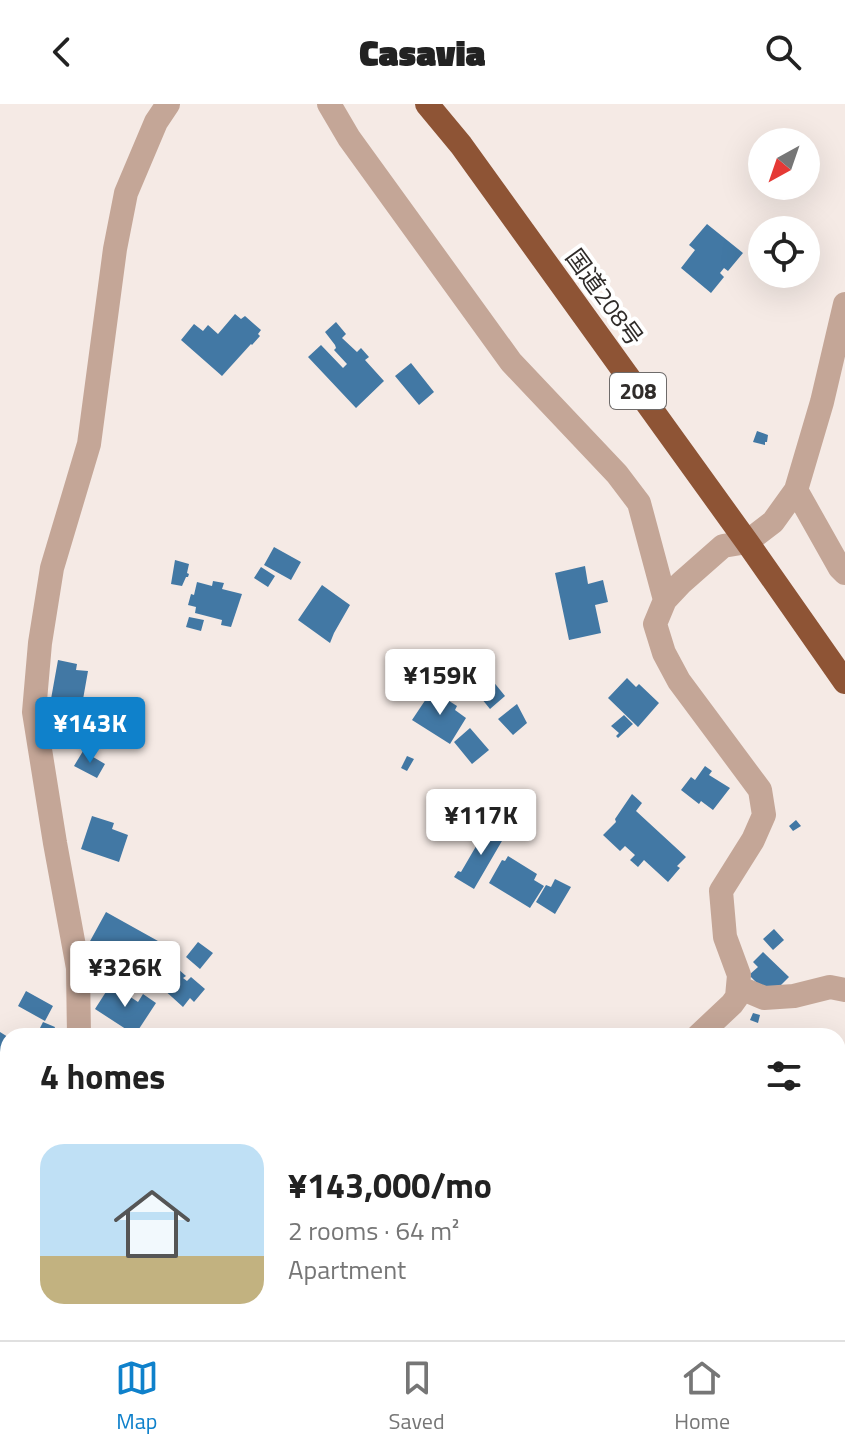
<!DOCTYPE html>
<html lang="en">
<head>
<meta charset="utf-8">
<style>
	:root { --surface:#fff; --page:#f2f2f2; --text:#222; --muted:#767676; --line:#e0e0e0; --accent:#0f81cb }
	body { margin:0; font-family:"Titillium Web","Noto Sans JP",sans-serif; background:var(--page); color:var(--text); height:100vh; display:flex; flex-direction:column; font-size:30px; white-space:nowrap }
	* { box-sizing:border-box; margin:0 }
	p { font-size:26px; color:var(--muted) }
	.icon { flex:none; width:44px; height:44px; fill:none; stroke:currentColor; stroke-width:2; stroke-linecap:round; stroke-linejoin:round }
	.map { position:relative; flex:1; overflow:hidden }
	.details { position:absolute; left:0px; top:924px; width:846px; height:312px; display:flex; flex-direction:column; background:var(--surface); border-radius:24px 24px 0 0; box-shadow:0 8px 32px #0002 }
	.details>* { flex:none }
	.needle { width:52px; rotate:220deg }
	.buttons { position:absolute; left:748px; top:24px; display:grid; gap:16px }
	.buttons a { display:grid; place-items:center; width:72px; height:72px; border-radius:50%; background:var(--surface); box-shadow:0 8px 32px #0002; font-size:40px }
	.price { position:absolute; translate:-50% -68px; padding:0 18px; border-radius:8px; background:#fff; color:#222; font-size:26px; line-height:52px; filter:drop-shadow(0 2px 4px #0008) }
	.price::after { content:''; position:absolute; left:50%; top:48px; width:24px; height:18px; margin-left:-12px; background:inherit; clip-path:polygon(0 0,100% 0,50% 100%) }
	.price.active { background:var(--accent); color:#fff }
	ul { padding:0; list-style:none }
	li { display:flex; align-items:center; gap:24px; height:200px; padding:0 40px }
	li+li { border-top:2px solid var(--line) }
	li span { display:grid; place-items:center; flex:none; width:224px; height:160px; border-radius:24px; color:#555 }
	li>.icon { margin-inline-start:auto }
	span .icon { width:96px; height:96px; fill:#fffc; stroke-width:1 }
	li b { font-size:34px }
	h2 { display:flex; justify-content:space-between; align-items:center; height:96px; padding:0 40px; font-size:34px }
	header { display:flex; justify-content:space-between; align-items:center; height:104px; padding:0 40px; background:var(--surface); font-size:36px; font-weight:800 }
	.menu { display:flex; justify-content:space-around; align-items:center; height:112px; border-top:2px solid var(--line); background:var(--surface); font-size:22px; color:var(--muted) }
	.menu a { display:grid; justify-items:center; gap:4px }
	.menu .active { color:var(--accent) }
	.map>svg:first-child { display:block }
</style>
</head>
<body>
<header><svg class="icon" aria-label="back" viewBox="0 0 24 24"><path d="M15 5l-7 7 7 7"/></svg>Casavia<svg class="icon" aria-label="search" viewBox="0 0 24 24"><circle cx="10" cy="10" r="6"/><path d="M15 15l6 6"/></svg></header>
<div class="map">
<svg width="845" height="1236" viewBox="0 0 845 1236">
	<rect width="100%" height="100%" fill="#f5eae5"/>
	<!-- building -->
	<path fill="#4278a4" d="M 707,120 L 743,149 L 728,167 L 724,164 L 720,169 L 724,173 L 711,189 L 681,164 L 695,146 L 689,141 Z
		M 235,210 L 241,215 L 245,212 L 261,226 L 258,230 L 260,232 L 252,241 L 251,240 L 222,272 L 181,236 L 194,220 L 203,227 L 208,221 L 218,230 Z
		M 336,218 L 346,230 L 342,234 L 357,248 L 361,244 L 369,253 L 365,256 L 384,277 L 356,304 L 308,253 L 321,241 L 343,264 L 347,260 L 334,246 L 336,244 L 335,241 L 325,228 Z
		M 411,259 L 434,288 L 419,301 L 395,272 Z
		M 757,327 L 768,331 L 767,338 L 765,338 L 765,341 L 753,338 Z
		M 274,443 L 301,458 L 291,476 L 264,461 Z
		M 175,456 L 189,460 L 187,469 L 189,470 L 188,473 L 186,473 L 182,482 L 171,480 Z
		M 585,462 L 588,480 L 603,476 L 608,498 L 595,501 L 601,529 L 569,536 L 555,469 Z
		M 261,463 L 275,472 L 268,483 L 254,474 Z
		M 213,477 L 224,479 L 222,485 L 242,490 L 231,523 L 221,521 L 222,516 L 195,509 L 196,503 L 188,501 L 191,490 L 194,491 L 197,478 L 212,482 Z
		M 322,481 L 350,501 L 334,529 L 330,539 L 298,516 Z
		M 189,513 L 204,516 L 201,527 L 186,523 Z
		M 58,556 L 77,560 L 76,566 L 88,567 L 82,601 L 51,595 Z
		M 627,574 L 636,583 L 639,580 L 659,599 L 638,623 L 608,594 Z
		M 492,576 L 505,592 L 490,605 L 477,589 Z
		M 432,586 L 457,602 L 455,606 L 466,614 L 450,640 L 412,616 Z
		M 517,600 L 527,619 L 513,631 L 498,615 Z
		M 64,602 L 83,605 L 81,621 L 62,618 Z
		M 624,611 L 633,620 L 618,634 L 616,632 L 619,629 L 611,622 Z
		M 470,624 L 489,646 L 472,660 L 454,638 Z
		M 83,647 L 105,660 L 97,674 L 74,662 Z
		M 407,652 L 414,655 L 407,667 L 401,664 Z
		M 705,662 L 712,667 L 709,671 L 730,684 L 713,706 L 701,697 L 699,700 L 681,686 L 691,673 L 695,676 Z
		M 632,690 L 642,699 L 636,707 L 686,753 L 677,762 L 680,764 L 668,778 L 644,756 L 638,763 L 630,756 L 635,751 L 625,742 L 620,747 L 603,731 L 616,718 L 615,715 Z
		M 92,712 L 114,719 L 112,725 L 128,731 L 119,758 L 81,745 Z
		M 796,716 L 801,722 L 793,727 L 789,722 Z
		M 489,720 L 506,730 L 474,785 L 454,773 L 458,767 L 461,768 Z
		M 508,752 L 537,770 L 534,776 L 544,782 L 530,804 L 489,779 L 502,756 L 505,757 Z
		M 555,775 L 571,783 L 555,810 L 536,798 L 546,781 L 551,783 Z
		M 106,808 L 158,837 L 145,861 L 132,854 L 128,861 L 89,839 Z
		M 774,825 L 784,836 L 773,846 L 763,835 Z
		M 198,838 L 213,849 L 200,865 L 186,853 Z
		M 87,845 L 102,852 L 96,866 L 80,860 Z
		M 763,848 L 789,873 L 770,892 L 749,871 L 758,863 L 753,858 Z
		M 157,849 L 167,858 L 168,856 L 186,872 L 183,874 L 187,877 L 191,873 L 205,885 L 194,898 L 190,894 L 183,903 L 151,874 L 157,868 L 148,860 Z
		M 111,880 L 138,898 L 143,890 L 156,899 L 135,931 L 95,905 Z
		M 26,887 L 53,902 L 45,917 L 18,902 Z
		M 753,909 L 760,911 L 758,919 L 750,916 Z
		M 43,918 L 55,923 L 52,932 L 39,926 Z
		M 0,928 L 8,933 L 8,969 L 0,981 Z
		M 0,1074 L 8,1080 L 8,1117 L 4,1123 L 0,1120 Z
		M 838,1128 L 845,1135 L 845,1180 L 840,1175 L 838,1177 Z
		M 0,1164 L 7,1167 L 0,1183 Z
		M 838,1225 L 845,1233 L 845,1236 L 824,1236 L 833,1228 L 838,1228 Z
		M 48,1228 L 89,1228 L 96,1236 L 40,1236 Z
		M 160,1228 L 200,1228 L 203,1236 L 160,1236 L 157,1229 Z
		M 207,1228 L 240,1228 L 243,1236 L 210,1236 Z
		M 368,1228 L 421,1228 L 427,1236 L 377,1236 L 375,1233 L 373,1234 Z
		M 492,1228 L 539,1228 L 542,1230 L 539,1236 L 485,1236 Z
		M 583,1228 L 589,1228 L 594,1231 L 592,1236 L 579,1236 Z
		M 756,1228 L 783,1228 L 776,1234 L 778,1236 L 761,1236 L 756,1231 L 758,1230 Z
		M 791,1228 L 792,1230 L 799,1228 L 802,1231 L 795,1236 L 781,1236 Z"/>
	<g fill="none" stroke-linecap="round" stroke-linejoin="round">
		<!-- street -->
		<path stroke="#c4a697" stroke-width="24" d="M 329,0 L 349,34 L 511,258 L 617,370 L 639,399 L 665,496
			M 796,386 L 840,464 L 845,469
			M 738,883 L 764,894 L 794,892 L 830,883 L 845,886
			M 79,932 L 78,864 L 55,739 L 34,608 L 40,539 L 52,464 L 89,340 L 115,145 L 126,89 L 156,18 L 168,0
			M 698,932 L 732,900 L 737,893 L 739,871 L 725,833 L 721,787 L 753,736 L 764,711 L 760,686 L 679,577 L 664,549 L 655,520 L 665,496 L 681,479 L 723,442 L 747,438 L 773,418 L 796,386 L 822,298 L 845,200
			M 0,1212 L 8,1195
			M 476,1231 L 483,1236
			M 0,1232 L 6,1236"/>
		<!-- highway -->
		<path stroke="#8e5435" stroke-width="24" d="M 427,0 L 461,41 L 747,438 L 845,578"/>
	</g>
	<g text-anchor="middle" dominant-baseline="central" stroke-width="8" stroke-linejoin="round" paint-order="stroke">
		<!-- shield labels -->
		<rect fill="#fff" stroke="#6e6b6a" stroke-width="2" x="610" y="269" width="56" height="36" rx="6"/>
		<g font-size="22" font-weight="bold" fill="#302c2a">
			<text x="638" y="287">208</text>
		</g>
		<!-- street labels -->
		<g font-size="24" fill="#302c2a" stroke="#fff">
			<text transform="translate(605 193) rotate(54)">国道208号</text>
		</g>
	</g>
</svg>
<div class="buttons">
<a><svg class="needle" viewBox="-14 -14 28 28"><path d="M0-13l5 13h-10z" fill="#e53935"/><path d="M0 13l5-13h-10z" fill="#767676"/></svg></a>
<a><svg class="icon" aria-label="locate" viewBox="0 0 24 24"><circle cx="12" cy="12" r="6"/><path d="M12 2v4M12 18v4M2 12h4M18 12h4"/></svg></a>
</div>
<b class="price" style="left:440px;top:613px">¥159K</b>
<b class="price active" style="left:90px;top:661px">¥143K</b>
<b class="price" style="left:481px;top:753px">¥117K</b>
<b class="price" style="left:125px;top:905px">¥326K</b>
<section class="details">
<h2>4 homes<svg class="icon" aria-label="filters" viewBox="0 0 24 24"><path d="M4 7h16M4 17h16"/><circle cx="9" cy="7" r="2"/><circle cx="15" cy="17" r="2"/></svg></h2>
<ul>
<li><span style="background:linear-gradient(#bfe0f5 70%,#c2b280 0)"><svg class="icon" aria-label="home" viewBox="0 0 24 24"><path d="M3 11l9-7 9 7M6 9v11h12V9"/></svg></span><div><b>¥143,000/mo</b><p>2 rooms · 64 m²</p><p>Apartment</p></div></li>
</ul>
</section>
</div>
<nav class="menu">
<a class="active"><svg class="icon" aria-label="map" viewBox="0 0 24 24"><path d="M3 6l6-2 6 2 6-2v14l-6 2-6-2-6 2zM9 4v14M15 6v14"/></svg>Map</a>
<a><svg class="icon" aria-label="saved" viewBox="0 0 24 24"><path d="M7 4h10v16l-5-4-5 4z"/></svg>Saved</a>
<a><svg class="icon" aria-label="home" viewBox="0 0 24 24"><path d="M3 11l9-7 9 7M6 9v11h12V9"/></svg>Home</a>
</nav>
</body>
</html>
